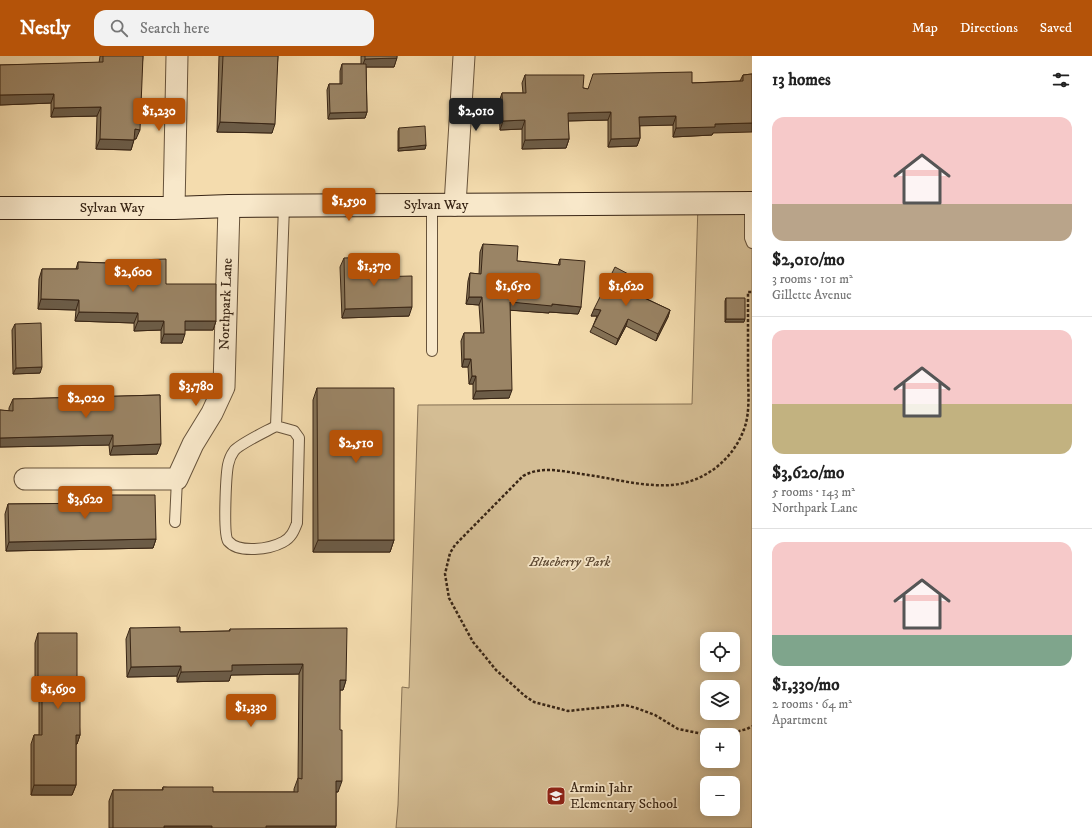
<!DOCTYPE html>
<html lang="en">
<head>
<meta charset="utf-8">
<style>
	:root { --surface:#fff; --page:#f2f2f2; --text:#222; --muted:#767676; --line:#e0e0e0; --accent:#b45309 }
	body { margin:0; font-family:"IM FELL DW Pica",serif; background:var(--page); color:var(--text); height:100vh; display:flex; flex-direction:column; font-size:15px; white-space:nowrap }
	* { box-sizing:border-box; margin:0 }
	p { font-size:13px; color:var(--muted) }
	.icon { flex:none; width:22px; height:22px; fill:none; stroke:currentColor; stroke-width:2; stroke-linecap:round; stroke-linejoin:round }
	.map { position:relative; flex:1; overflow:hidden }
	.sheet { display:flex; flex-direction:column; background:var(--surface); width:340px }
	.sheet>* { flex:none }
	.fabs { position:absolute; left:700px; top:576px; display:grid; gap:8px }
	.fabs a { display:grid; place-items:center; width:40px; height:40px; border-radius:8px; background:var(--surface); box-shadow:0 2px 10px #0003; font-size:20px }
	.price { position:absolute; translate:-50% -34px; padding:0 9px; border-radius:4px; background:var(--accent); color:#fff; font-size:13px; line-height:26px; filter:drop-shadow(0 1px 2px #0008) }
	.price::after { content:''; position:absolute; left:50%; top:24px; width:12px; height:9px; margin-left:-6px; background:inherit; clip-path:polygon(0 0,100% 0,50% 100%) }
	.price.selected { background:#222; color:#fff }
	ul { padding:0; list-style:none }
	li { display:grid; align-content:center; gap:8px; height:212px; padding:0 20px }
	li+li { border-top:1px solid var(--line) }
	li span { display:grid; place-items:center; height:124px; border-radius:12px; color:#555 }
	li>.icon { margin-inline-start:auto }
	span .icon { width:72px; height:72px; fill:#fffc; stroke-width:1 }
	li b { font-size:17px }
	h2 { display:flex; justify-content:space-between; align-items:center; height:48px; padding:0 20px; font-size:17px }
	header { display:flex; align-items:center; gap:24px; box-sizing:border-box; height:56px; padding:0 20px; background:var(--accent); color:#fff }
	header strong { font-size:19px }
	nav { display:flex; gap:22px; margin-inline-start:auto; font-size:14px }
	.search { width:280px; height:36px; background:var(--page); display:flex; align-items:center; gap:10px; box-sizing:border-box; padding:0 14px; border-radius:12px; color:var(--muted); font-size:15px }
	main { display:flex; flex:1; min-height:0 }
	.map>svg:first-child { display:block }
</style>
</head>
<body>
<header>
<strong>Nestly</strong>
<div class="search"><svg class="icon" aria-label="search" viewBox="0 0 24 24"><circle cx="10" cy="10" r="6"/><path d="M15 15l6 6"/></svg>Search here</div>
<nav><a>Map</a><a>Directions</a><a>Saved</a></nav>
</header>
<main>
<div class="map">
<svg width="752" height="772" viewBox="0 0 752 772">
	<rect width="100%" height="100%" fill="#f4dcae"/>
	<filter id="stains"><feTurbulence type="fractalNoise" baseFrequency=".005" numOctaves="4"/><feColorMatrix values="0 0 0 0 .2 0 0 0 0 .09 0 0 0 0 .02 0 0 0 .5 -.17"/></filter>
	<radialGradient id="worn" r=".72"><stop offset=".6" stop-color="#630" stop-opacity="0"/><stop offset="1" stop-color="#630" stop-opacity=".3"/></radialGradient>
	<!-- green -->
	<path fill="#d4bd94" stroke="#867154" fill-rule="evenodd" d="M 752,147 L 752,772 L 396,772 L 398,749 L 402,631 L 409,632 L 418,349 L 692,348 L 698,148 ZM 707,583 L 733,583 L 733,609 L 707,609 ZM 707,631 L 733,631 L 733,657 L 707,657 ZM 707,679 L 733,679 L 733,705 L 707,705 ZM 707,727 L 733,727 L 733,753 L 707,753 Z"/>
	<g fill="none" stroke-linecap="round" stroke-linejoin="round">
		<!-- service casing -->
		<g stroke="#67533b" stroke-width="12">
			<path id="service" d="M 750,147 L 750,182 L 752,187
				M 432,149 L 432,295
				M 276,370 L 294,375 L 299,382 L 297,467 C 294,475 291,482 283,486 C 270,493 239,498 228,485 C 223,478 226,420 228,409 C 229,404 231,399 234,395 C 239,388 267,375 276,370 L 284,150
				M 175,466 L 177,423"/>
		</g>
		<!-- minor casing -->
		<g stroke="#67533b" stroke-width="23">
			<path id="minor" d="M 455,149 L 464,0
				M 174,152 L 177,0
				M 25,423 L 177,423 L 193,388 L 212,357 L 224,331 L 229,150"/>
		</g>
		<!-- secondary casing -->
		<g stroke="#382515" stroke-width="24">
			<path id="secondary" d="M 0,152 L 174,152 L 229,150 L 752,147"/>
		</g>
		<!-- path -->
		<path stroke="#382515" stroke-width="2.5" stroke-dasharray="3 2" stroke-linecap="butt" d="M 708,679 L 678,673 L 655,659 L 636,652 L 625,649 L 568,655 L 534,646 L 525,640 L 496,614 L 483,598 L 473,586 L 449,542 L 445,518 L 450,497 L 455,489 L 523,420 C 542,409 566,416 588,419 C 616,423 643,431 672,429 C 707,426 737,400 746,367 C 750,350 748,332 748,315 C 748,289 748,263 748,236 L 752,236
			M 723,679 L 747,673 L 752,670"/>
		<!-- service -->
		<use href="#service" stroke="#f8e8ca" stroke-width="10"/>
		<!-- minor -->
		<use href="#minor" stroke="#f8e8ca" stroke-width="21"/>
		<!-- secondary -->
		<use href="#secondary" stroke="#f8e8ca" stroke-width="22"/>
	</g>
	<!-- wall -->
	<path fill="#847257" stroke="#382515" d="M 100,0 L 143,0 L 136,83 L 134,83 L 131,94 L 96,93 L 97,60 L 51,61 L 51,47 L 0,49 L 0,9 L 99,7 Z
		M 219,0 L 278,0 L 272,77 L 217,76 Z
		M 361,0 L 397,0 L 394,11 L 366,11 L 367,56 L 365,62 L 328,63 L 327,34 L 329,28 L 340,28 L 340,15 L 342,8 L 361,8 Z
		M 752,18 L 713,77 L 712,79 L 673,81 L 673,69 L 640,69 L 640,82 L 637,90 L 608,91 L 608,64 L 568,65 L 569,83 L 566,92 L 522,93 L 522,73 L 500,74 L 499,46 L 502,37 L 523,37 L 522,27 L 525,19 L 588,33 L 692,27 L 740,25 L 743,19 Z
		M 399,72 L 426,89 L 425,93 L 398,95 L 398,75 Z
		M 483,188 L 517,205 L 558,209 L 560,203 L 581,251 L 578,258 L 549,256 L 549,257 L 510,254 L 509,342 L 473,343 L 473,328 L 469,328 L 468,311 L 462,311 L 461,285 L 464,277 L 481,277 L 479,249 L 466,248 L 468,225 L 470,217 L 479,218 L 480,196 Z
		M 344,202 L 371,221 L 409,260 L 342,262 L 340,211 Z
		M 137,204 L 166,228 L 216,265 L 213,274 L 185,274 L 182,287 L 161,287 L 161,274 L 134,275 L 134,267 L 75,265 L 76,254 L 38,253 L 39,223 L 42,213 L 76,213 L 78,206 L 136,208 Z
		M 632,227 L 628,234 L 670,254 L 668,261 L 656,285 L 626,270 L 616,289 L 590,276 L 593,270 L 597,260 L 591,260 Z
		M 726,242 L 744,266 L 725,266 L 725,245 Z
		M 15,268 L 40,317 L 13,318 L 12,274 Z
		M 317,332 L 394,484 L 390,496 L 313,496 L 313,344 Z
		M 160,339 L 157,398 L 110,399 L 109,389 L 0,391 L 0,354 L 9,355 L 9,352 L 13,343 Z
		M 109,439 L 156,483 L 153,492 L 6,495 L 5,458 L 8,448 L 106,447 Z
		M 130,572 L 180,576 L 229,575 L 230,573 L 346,624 L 343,634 L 340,634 L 338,736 L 336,736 L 336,770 L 335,772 L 109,772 L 109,745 L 113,734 L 162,734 L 163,731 L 213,736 L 294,736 L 294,733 L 298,722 L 299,618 L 231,619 L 229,625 L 177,626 L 177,620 L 127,621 L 126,583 Z
		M 38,577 L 77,631 L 80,679 L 77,688 L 76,688 L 76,729 L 72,739 L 31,739 L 31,688 L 34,679 L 39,679 L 39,640 L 35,640 L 35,587 Z"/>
	<!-- shaded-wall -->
	<path fill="#6c5c47" stroke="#382515" d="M 397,2 L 394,11 L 362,11 L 365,3 Z
		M 54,38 L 51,47 L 0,49 L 0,39 Z
		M 101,51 L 97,60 L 51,61 L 54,52 Z
		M 367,56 L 365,62 L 328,63 L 330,57 Z
		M 611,56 L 608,64 L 565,65 L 568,57 Z
		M 676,60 L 673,69 L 636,70 L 639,61 Z
		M 525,64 L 522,73 L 500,74 L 503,65 Z
		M 220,66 L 275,68 L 272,77 L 217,76 Z
		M 752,67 L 752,76 L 713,77 L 712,79 L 673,81 L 676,72 L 715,68 Z
		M 135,73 L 140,74 L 136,83 L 131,83 Z
		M 640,82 L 637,90 L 608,91 L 611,83 Z
		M 100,83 L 134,84 L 131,94 L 96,93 Z
		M 569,83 L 566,92 L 522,93 L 525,84 Z
		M 426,89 L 425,93 L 398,95 L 399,92 Z
		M 634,221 L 632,227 L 625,240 L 627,234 Z
		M 469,241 L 482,241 L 479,249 L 466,248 Z
		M 41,243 L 79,244 L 76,254 L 38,253 Z
		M 510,246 L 552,248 L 581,251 L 578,258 L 549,256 L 549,257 L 507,254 Z
		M 412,251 L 409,260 L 342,262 L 345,253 Z
		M 594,253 L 601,254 L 598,260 L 591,260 Z
		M 670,254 L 668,261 L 656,285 L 658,278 Z
		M 79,256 L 138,257 L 134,267 L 75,265 Z
		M 628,263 L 626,270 L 616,289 L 618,283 Z
		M 726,263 L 745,263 L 744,266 L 725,266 Z
		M 138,265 L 164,265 L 161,274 L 134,275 Z
		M 185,265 L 216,265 L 213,274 L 182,274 Z
		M 164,278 L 185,278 L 182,287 L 161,287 Z
		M 464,303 L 471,303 L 468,311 L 462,311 Z
		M 42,311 L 40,317 L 13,318 L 16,312 Z
		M 472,320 L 476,320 L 473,328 L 469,328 Z
		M 512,334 L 509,342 L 473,343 L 476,335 Z
		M 113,379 L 109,389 L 0,391 L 0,382 Z
		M 161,388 L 157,398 L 110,399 L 113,390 Z
		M 156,483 L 153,492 L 6,495 L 9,486 Z
		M 318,484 L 394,484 L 390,496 L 313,496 Z
		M 303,608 L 299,618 L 231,619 L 229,625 L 177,626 L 181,616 L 232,609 Z
		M 181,610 L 177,620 L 127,621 L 131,611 Z
		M 340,624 L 346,624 L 343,634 L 337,634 Z
		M 38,631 L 42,631 L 39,640 L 35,640 Z
		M 76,679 L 80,679 L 77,688 L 72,688 Z
		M 336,725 L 342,725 L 338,736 L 332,735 Z
		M 34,729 L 76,729 L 72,739 L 31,739 Z
		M 164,770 L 212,770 L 211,772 L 164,772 Z
		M 266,770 L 336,770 L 335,772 L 265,772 Z"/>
	<!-- building -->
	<path fill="#9a8465" stroke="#382515" d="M 103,0 L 143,0 L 140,74 L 135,73 L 134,84 L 100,83 L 101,51 L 54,52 L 54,38 L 0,39 L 0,9 L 103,6 Z
		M 223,0 L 278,0 L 275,68 L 220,66 Z
		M 365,0 L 397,0 L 397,2 L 365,3 Z
		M 342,8 L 366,8 L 367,56 L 330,57 L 329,28 L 342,28 Z
		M 692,16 L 692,27 L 743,25 L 743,19 L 752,18 L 752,67 L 715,68 L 715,71 L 676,72 L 676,60 L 639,61 L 640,82 L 611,83 L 611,56 L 568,57 L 569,83 L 525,84 L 525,64 L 503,65 L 502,37 L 526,37 L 525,19 L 584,19 L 583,32 L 588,33 L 593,18 Z
		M 425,70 L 426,89 L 399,92 L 399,72 Z
		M 483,188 L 518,190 L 517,205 L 560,209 L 560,203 L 585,205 L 581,251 L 552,248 L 552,250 L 510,246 L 512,334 L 476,335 L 476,320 L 472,320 L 471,303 L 464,303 L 464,277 L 484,277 L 482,241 L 469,241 L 470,217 L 481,218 Z
		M 371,201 L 371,221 L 412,220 L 412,251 L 345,253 L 344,202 Z
		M 166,203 L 166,228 L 216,228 L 216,265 L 185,265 L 185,278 L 164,278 L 164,265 L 138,265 L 138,257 L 79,256 L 79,244 L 41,243 L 42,213 L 78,213 L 78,206 L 137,208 L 137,204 Z
		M 615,211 L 634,221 L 627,234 L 670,254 L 658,278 L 628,263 L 618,283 L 593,270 L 601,254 L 594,253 Z
		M 726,242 L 745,242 L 745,263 L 726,263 Z
		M 41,267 L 42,311 L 16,312 L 15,268 Z
		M 317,332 L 394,332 L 394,484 L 318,484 Z
		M 160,339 L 161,388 L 113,390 L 113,379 L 0,382 L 0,354 L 13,355 L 13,343 Z
		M 109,439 L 155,439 L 156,483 L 9,486 L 8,448 L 109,447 Z
		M 180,571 L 180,576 L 230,575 L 230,573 L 347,572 L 346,624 L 340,624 L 340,674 L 342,674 L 342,725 L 336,725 L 336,770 L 266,770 L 266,772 L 212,772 L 212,770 L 164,770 L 164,772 L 113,772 L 113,734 L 163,734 L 163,731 L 213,731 L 213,736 L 298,736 L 298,722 L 302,723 L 303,608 L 232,609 L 232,615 L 181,616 L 181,610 L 131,611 L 130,572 Z
		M 38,577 L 77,577 L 77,631 L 80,631 L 80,679 L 76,679 L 76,729 L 34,729 L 34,679 L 42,679 L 42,631 L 38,631 Z"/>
	<!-- icons -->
	<defs>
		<g id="school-square" transform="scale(1)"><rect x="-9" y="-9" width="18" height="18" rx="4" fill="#8f2418" stroke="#f8e8ca"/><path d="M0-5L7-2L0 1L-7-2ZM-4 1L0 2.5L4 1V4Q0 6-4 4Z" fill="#fff"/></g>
	</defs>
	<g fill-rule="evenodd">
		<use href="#school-square" x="556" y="740"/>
	</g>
	<g text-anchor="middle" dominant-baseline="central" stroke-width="3.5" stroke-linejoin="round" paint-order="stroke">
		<!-- street labels -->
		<g font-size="14" fill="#382515" stroke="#f8e8ca">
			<text x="436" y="149">Sylvan Way</text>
			<text x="112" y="152">Sylvan Way</text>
			<text transform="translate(226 248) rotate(-88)">Northpark Lane</text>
		</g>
		<!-- park labels -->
		<g font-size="14" font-style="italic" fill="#5f4b35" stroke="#f8e8ca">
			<text x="570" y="506">Blueberry Park</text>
		</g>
		<!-- poi labels -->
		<g font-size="14" fill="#382515" stroke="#f8e8ca" text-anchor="start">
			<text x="570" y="732">Armin Jahr<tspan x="570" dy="16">Elementary School</tspan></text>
		</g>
	</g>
	<rect width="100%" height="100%" filter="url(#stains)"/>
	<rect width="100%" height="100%" fill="url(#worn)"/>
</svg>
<div class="fabs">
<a><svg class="icon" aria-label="locate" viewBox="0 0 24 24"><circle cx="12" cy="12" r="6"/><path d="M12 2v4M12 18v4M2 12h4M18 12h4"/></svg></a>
<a><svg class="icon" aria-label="layers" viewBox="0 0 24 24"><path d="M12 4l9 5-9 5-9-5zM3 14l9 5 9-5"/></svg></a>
<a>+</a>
<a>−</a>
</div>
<b class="price" style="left:159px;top:76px">$1,230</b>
<b class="price selected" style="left:476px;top:76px">$2,010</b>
<b class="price" style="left:349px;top:166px">$1,590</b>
<b class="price" style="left:374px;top:231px">$1,370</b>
<b class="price" style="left:133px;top:237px">$2,600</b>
<b class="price" style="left:513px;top:251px">$1,650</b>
<b class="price" style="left:626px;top:251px">$1,620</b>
<b class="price" style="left:196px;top:351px">$3,780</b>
<b class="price" style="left:86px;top:363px">$2,020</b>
<b class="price" style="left:356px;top:408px">$2,510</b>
<b class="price" style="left:85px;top:464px">$3,620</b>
<b class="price" style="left:58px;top:654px">$1,690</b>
<b class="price" style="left:251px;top:672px">$1,330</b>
</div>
<section class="sheet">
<h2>13 homes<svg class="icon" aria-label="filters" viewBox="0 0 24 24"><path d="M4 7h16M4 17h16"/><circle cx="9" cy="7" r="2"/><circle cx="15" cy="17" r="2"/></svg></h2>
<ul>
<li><span style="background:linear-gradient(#f6c9c9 70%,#b9a48a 0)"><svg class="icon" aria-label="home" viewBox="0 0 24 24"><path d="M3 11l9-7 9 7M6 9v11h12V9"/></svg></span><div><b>$2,010/mo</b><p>3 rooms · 101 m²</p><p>Gillette Avenue</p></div></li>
<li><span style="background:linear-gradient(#f6c9c9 60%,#c2b280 0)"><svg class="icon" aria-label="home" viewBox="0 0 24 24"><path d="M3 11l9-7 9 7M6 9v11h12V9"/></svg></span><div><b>$3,620/mo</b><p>5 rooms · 143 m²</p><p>Northpark Lane</p></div></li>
<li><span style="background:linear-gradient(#f6c9c9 75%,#7fa58c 0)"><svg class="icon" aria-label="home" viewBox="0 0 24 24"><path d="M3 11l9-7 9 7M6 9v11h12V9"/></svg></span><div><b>$1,330/mo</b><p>2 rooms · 64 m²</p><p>Apartment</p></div></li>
</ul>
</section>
</main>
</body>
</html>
